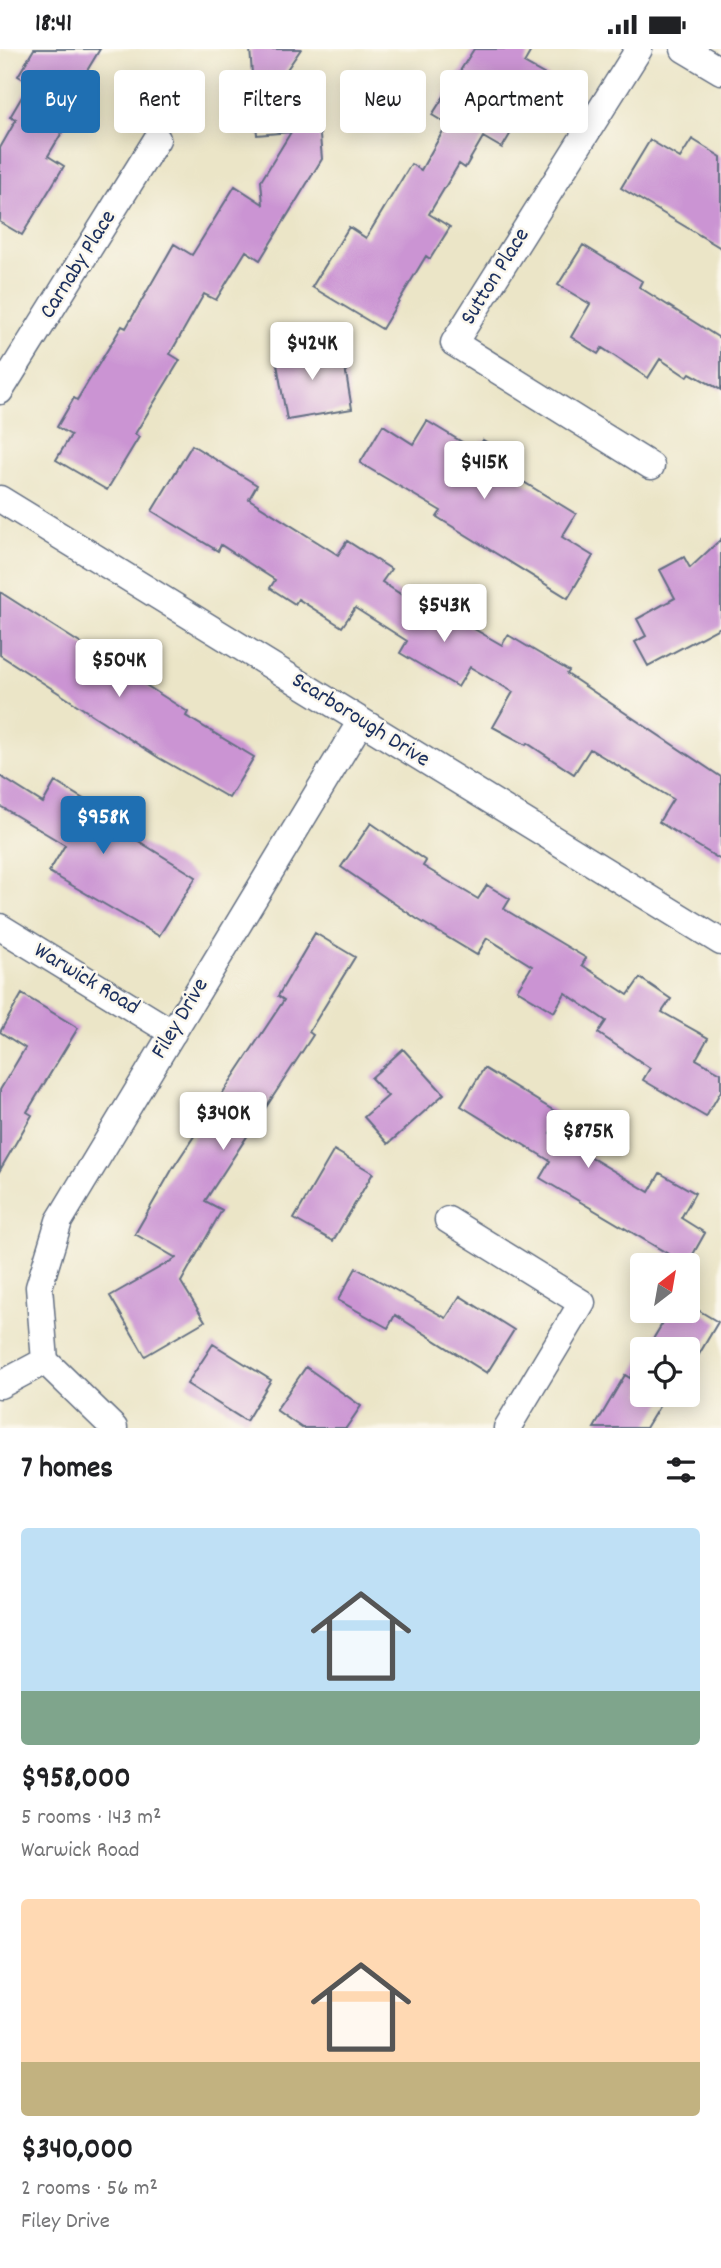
<!DOCTYPE html>
<html lang="en">
<head>
<meta charset="utf-8">
<style>
	:root { --surface:#fff; --page:#f6f6f6; --text:#202124; --muted:#757577; --accent:#1f6fb2 }
	body { margin:0; font-family:Dekko,sans-serif; background:var(--page); color:var(--text); height:100vh; display:flex; flex-direction:column; font-size:26px; white-space:nowrap }
	* { box-sizing:border-box; margin:0 }
	p { font-size:23px; color:var(--muted) }
	.icon { flex:none; width:38px; height:38px; fill:none; stroke:currentColor; stroke-width:2; stroke-linecap:round; stroke-linejoin:round }
	.map { position:relative; height:1379px; overflow:hidden }
	.side { display:flex; flex-direction:column; background:var(--surface); flex:1 }
	.side>* { flex:none }
	.top-card { position:absolute; left:21px; top:21px; width:679px; height:63px; display:flex; gap:14px }
	.needle { width:46px; rotate:31deg }
	.buttons { position:absolute; left:630px; top:1204px; display:grid; gap:14px }
	.buttons a { display:grid; place-items:center; width:70px; height:70px; border-radius:7px; background:var(--surface); box-shadow:0 4px 18px #0003; font-size:35px }
	.price { position:absolute; translate:-50% -60px; padding:0 16px; border-radius:7px; background:#fff; color:#222; font-size:23px; line-height:46px; filter:drop-shadow(0 2px 4px #0008) }
	.price::after { content:''; position:absolute; left:50%; top:42px; width:21px; height:16px; margin-left:-10px; background:inherit; clip-path:polygon(0 0,100% 0,50% 100%) }
	.price.active { background:var(--accent); color:#fff }
	ul { padding:0; list-style:none }
	li { display:grid; align-content:center; gap:14px; height:371px; padding:0 21px }
	li span { display:grid; place-items:center; height:217px; border-radius:7px; color:#555 }
	li>.icon { margin-inline-start:auto }
	span .icon { width:126px; height:126px; fill:#fffc; stroke-width:1 }
	li b { font-size:30px }
	h2 { display:flex; justify-content:space-between; align-items:center; height:84px; padding:0 21px; font-size:30px }
	.chip { padding:0 24px; border-radius:7px; background:var(--surface); box-shadow:0 4px 18px #0003; font-size:24px; line-height:63px }
	.chip.active { background:var(--accent); color:#fff }
	.status { display:flex; justify-content:space-between; align-items:center; height:49px; padding:0 35px; background:var(--surface); direction:ltr }
	.status svg { height:19px; fill:currentColor }
	.map>svg:first-child { display:block }
</style>
</head>
<body>
<div class="status"><b>18:41</b><svg viewBox="0 0 49 12"><path d="M0 12V9h3v3zM5 12V6h3v6zM10 12V3h3v9zM15 12V0h3v12zM26 1h20v11H26zM47 4h2v5h-2z"/></svg></div>
<div class="map">
<svg width="721" height="1379" viewBox="0 0 721 1379">
	<rect width="100%" height="100%" fill="#fbf7ec"/>
	<filter id="ink" filterUnits="userSpaceOnUse"><feTurbulence type="fractalNoise" baseFrequency=".0143" numOctaves="2"/><feDisplacementMap in="SourceGraphic" scale="14" xChannelSelector="R" yChannelSelector="G"/><feConvolveMatrix kernelMatrix="1 2 1 2 8 2 1 2 1" color-interpolation-filters="sRGB"/></filter>
	<filter id="wash" filterUnits="userSpaceOnUse"><feTurbulence type="fractalNoise" baseFrequency=".00686" numOctaves="4" result="noise"/><feDisplacementMap in="SourceGraphic" scale="28" xChannelSelector="R" yChannelSelector="G"/><feGaussianBlur stdDeviation="1.57" result="paint"/><feColorMatrix in="noise" values="0 0 0 0 0 0 0 0 0 0 0 0 0 0 0 0 0 1.4 0 .05"/><feComposite in="paint" operator="in"/></filter>
	<g filter="url(#wash)">
		<rect width="100%" height="100%" fill="#ebe5c7"/>
		<g id="blocks">
			<!-- building -->
			<path fill="#cb94d3" d="M 34,0 L 100,0 L 58,70 L 67,75 L 48,107 L 64,117 L 22,186 L 0,173 L 0,99 L 16,71 L 10,68 L 30,34 L 18,27 Z
				M 250,0 L 301,0 L 270,45 L 316,41 L 322,110 L 260,211 L 246,202 L 216,251 L 204,245 L 170,305 L 180,311 L 135,385 L 139,388 L 107,441 L 56,411 L 71,386 L 57,378 L 74,349 L 77,351 L 122,277 L 126,279 L 174,195 L 192,206 L 235,137 L 263,155 L 261,132 L 291,83 L 257,86 Z
				M 474,0 L 532,0 L 524,14 L 549,28 L 532,57 L 528,55 L 502,99 L 483,88 L 465,119 L 459,115 L 429,165 L 450,178 L 430,210 L 426,207 L 382,280 L 312,238 L 349,178 L 366,189 L 411,115 L 421,121 L 447,75 L 432,66 Z
				M 692,90 L 721,108 L 721,199 L 621,139 L 650,91 L 680,109 Z
				M 583,196 L 642,232 L 639,238 L 721,290 L 721,341 L 690,324 L 687,328 L 660,310 L 648,329 L 602,299 L 598,305 L 571,288 L 590,255 L 558,236 Z
				M 331,294 L 336,320 L 345,318 L 352,360 L 287,371 L 275,304 Z
				M 427,372 L 477,402 L 483,391 L 517,412 L 509,424 L 576,465 L 562,488 L 593,507 L 568,549 L 437,468 L 441,462 L 360,414 L 383,376 L 413,395 Z
				M 192,396 L 257,436 L 249,450 L 338,506 L 347,492 L 391,520 L 382,533 L 425,561 L 429,554 L 502,596 L 508,586 L 569,622 L 567,625 L 721,728 L 721,811 L 659,773 L 673,750 L 590,700 L 574,725 L 527,694 L 526,696 L 493,678 L 513,643 L 470,618 L 458,638 L 400,604 L 407,592 L 355,559 L 342,578 L 298,550 L 295,555 L 270,539 L 275,531 L 221,496 L 218,502 L 152,462 Z
				M 721,490 L 721,578 L 648,617 L 635,593 L 646,587 L 637,570 L 675,549 L 660,521 L 684,508 L 690,519 Z
				M 0,543 L 188,663 L 186,667 L 254,708 L 229,749 L 159,709 L 0,606 Z
				M 0,727 L 43,754 L 55,733 L 120,772 L 116,778 L 196,828 L 159,887 L 49,823 L 65,796 L 0,757 Z
				M 371,774 L 426,812 L 423,817 L 478,850 L 487,836 L 510,850 L 504,860 L 586,909 L 582,916 L 628,946 L 640,929 L 671,950 L 662,963 L 708,989 L 696,1010 L 721,1024 L 721,1042 L 706,1068 L 643,1031 L 650,1019 L 598,984 L 606,972 L 565,944 L 554,963 L 517,941 L 532,917 L 487,889 L 477,906 L 417,870 L 341,818 Z
				M 315,884 L 355,908 L 309,983 L 313,986 L 205,1152 L 222,1161 L 181,1233 L 205,1272 L 145,1307 L 110,1247 L 176,1209 L 135,1185 L 173,1119 L 284,951 L 278,947 Z
				M 22,945 L 78,979 L 27,1063 L 32,1066 L 0,1121 L 0,1041 L 25,999 L 0,983 Z
				M 403,1000 L 444,1045 L 388,1095 L 364,1068 L 388,1047 L 371,1029 Z
				M 484,1019 L 561,1066 L 550,1084 L 649,1143 L 660,1124 L 695,1144 L 681,1169 L 705,1184 L 687,1216 L 540,1129 L 550,1112 L 461,1057 Z
				M 334,1101 L 373,1124 L 333,1192 L 294,1170 Z
				M 356,1219 L 446,1269 L 460,1247 L 514,1281 L 487,1324 L 395,1266 L 388,1279 L 338,1251 Z
				M 688,1255 L 718,1273 L 688,1324 L 688,1300 L 647,1300 L 670,1262 L 688,1262 Z
				M 213,1295 L 271,1331 L 246,1372 L 187,1335 Z
				M 642,1308 L 642,1346 L 666,1346 L 646,1379 L 594,1379 L 625,1326 L 630,1329 Z
				M 306,1318 L 361,1357 L 346,1379 L 302,1379 L 276,1361 Z"/>
		</g>
	</g>
	<g filter="url(#ink)">
		<use href="#blocks" fill-opacity="0" stroke="#646f83" stroke-width="2"/>
		<g fill="none" stroke-linecap="round" stroke-linejoin="round">
			<!-- street casing -->
			<g stroke="#646f83" stroke-width="29">
				<path id="street" d="M 639,0 L 454,294 L 651,417
					M 684,0 L 721,22
					M 0,342 L 157,90
					M 0,450 L 721,893
					M 0,878 L 173,984
					M 448,1171 L 582,1254 L 507,1379
					M 0,1336 L 45,1312
					M 114,1379 L 45,1312 L 39,1238 L 59,1172 L 361,672"/>
			</g>
			<!-- street -->
			<use href="#street" stroke="#fff" stroke-width="26"/>
		</g>
	</g>
	<g text-anchor="middle" dominant-baseline="central" stroke-width="5" stroke-linejoin="round" paint-order="stroke">
		<!-- street labels -->
		<g font-size="23" fill="#1b2f5e" stroke="#fbf7ec">
			<text transform="translate(79 216) rotate(-58)">Carnaby Place</text>
			<text transform="translate(496 228) rotate(-58)">Sutton Place</text>
			<text transform="translate(360 672) rotate(32)">Scarborough Drive</text>
			<text transform="translate(86 931) rotate(31)">Warwick Road</text>
			<text transform="translate(181 970) rotate(-59)">Filey Drive</text>
		</g>
	</g>
</svg>
<div class="buttons">
<a><svg class="needle" viewBox="-14 -14 28 28"><path d="M0-13l5 13h-10z" fill="#e53935"/><path d="M0 13l5-13h-10z" fill="#757577"/></svg></a>
<a><svg class="icon" aria-label="locate" viewBox="0 0 24 24"><circle cx="12" cy="12" r="6"/><path d="M12 2v4M12 18v4M2 12h4M18 12h4"/></svg></a>
</div>
<b class="price" style="left:312px;top:333px">$424K</b>
<b class="price" style="left:484px;top:452px">$415K</b>
<b class="price" style="left:444px;top:595px">$543K</b>
<b class="price" style="left:119px;top:650px">$504K</b>
<b class="price active" style="left:103px;top:807px">$958K</b>
<b class="price" style="left:223px;top:1103px">$340K</b>
<b class="price" style="left:588px;top:1121px">$875K</b>
<div class="top-card">
<a class="chip active">Buy</a>
<a class="chip">Rent</a>
<a class="chip">Filters</a>
<a class="chip">New</a>
<a class="chip">Apartment</a>
</div>
</div>
<section class="side">
<h2>7 homes<svg class="icon" aria-label="filters" viewBox="0 0 24 24"><path d="M4 7h16M4 17h16"/><circle cx="9" cy="7" r="2"/><circle cx="15" cy="17" r="2"/></svg></h2>
<ul>
<li><span style="background:linear-gradient(#bfe0f5 75%,#7fa58c 0)"><svg class="icon" aria-label="home" viewBox="0 0 24 24"><path d="M3 11l9-7 9 7M6 9v11h12V9"/></svg></span><div><b>$958,000</b><p>5 rooms · 143 m²</p><p>Warwick Road</p></div></li>
<li><span style="background:linear-gradient(#ffd9b3 75%,#c2b280 0)"><svg class="icon" aria-label="home" viewBox="0 0 24 24"><path d="M3 11l9-7 9 7M6 9v11h12V9"/></svg></span><div><b>$340,000</b><p>2 rooms · 56 m²</p><p>Filey Drive</p></div></li>
</ul>
</section>
</body>
</html>
